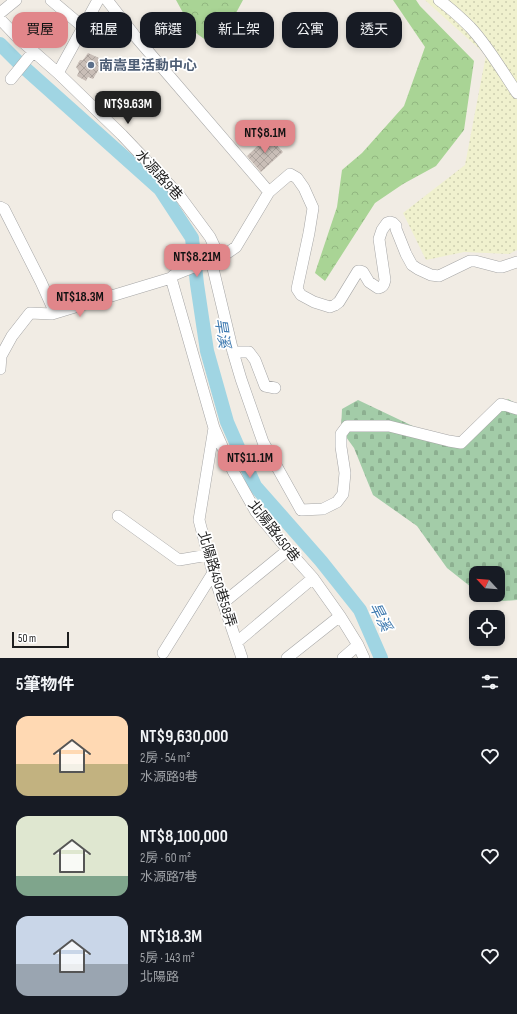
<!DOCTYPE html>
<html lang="zh-TW">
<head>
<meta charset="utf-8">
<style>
	:root { --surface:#171b24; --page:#242831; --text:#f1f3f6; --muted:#9ea1a6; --accent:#e1868a }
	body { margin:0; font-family:"Sofia Sans Condensed","Noto Sans TC",sans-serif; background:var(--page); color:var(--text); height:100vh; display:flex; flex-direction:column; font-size:15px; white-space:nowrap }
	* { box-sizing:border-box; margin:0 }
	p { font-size:13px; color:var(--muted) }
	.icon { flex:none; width:22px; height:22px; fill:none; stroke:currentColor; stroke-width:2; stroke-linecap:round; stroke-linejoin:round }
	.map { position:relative; height:658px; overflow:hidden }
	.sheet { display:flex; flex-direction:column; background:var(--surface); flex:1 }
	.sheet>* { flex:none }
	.top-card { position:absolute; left:12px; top:12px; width:493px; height:36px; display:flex; gap:8px }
	.needle { width:26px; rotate:296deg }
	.controls { position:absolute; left:469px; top:566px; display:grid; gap:8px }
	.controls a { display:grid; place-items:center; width:36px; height:36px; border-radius:8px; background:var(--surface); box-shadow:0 2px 6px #0003; font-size:20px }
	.scale { position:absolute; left:12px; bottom:10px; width:57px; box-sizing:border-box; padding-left:4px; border:2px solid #1f1f1f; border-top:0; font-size:11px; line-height:14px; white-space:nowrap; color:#1f1f1f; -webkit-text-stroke:3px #fff; paint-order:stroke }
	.price { position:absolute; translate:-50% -34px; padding:0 9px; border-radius:8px; background:var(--accent); color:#111; font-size:13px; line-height:26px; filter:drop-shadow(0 1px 2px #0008) }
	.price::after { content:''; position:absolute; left:50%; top:24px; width:12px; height:9px; margin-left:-6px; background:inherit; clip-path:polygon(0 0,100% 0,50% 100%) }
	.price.selected { background:#222; color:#fff }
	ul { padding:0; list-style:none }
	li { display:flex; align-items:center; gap:12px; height:100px; padding:0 16px }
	li span { display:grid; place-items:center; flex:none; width:112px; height:80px; border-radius:12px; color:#555 }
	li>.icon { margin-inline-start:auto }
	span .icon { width:48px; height:48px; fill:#fffc; stroke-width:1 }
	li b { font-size:17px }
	h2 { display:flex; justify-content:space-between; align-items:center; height:48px; padding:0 16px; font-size:17px }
	.chip { padding:0 14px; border-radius:12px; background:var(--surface); box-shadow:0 2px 6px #0003; font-size:14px; line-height:36px }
	.chip.selected { background:var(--accent); color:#111 }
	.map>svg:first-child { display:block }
</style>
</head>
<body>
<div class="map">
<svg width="517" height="658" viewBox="0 0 517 658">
	<defs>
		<pattern id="farmland-dots" width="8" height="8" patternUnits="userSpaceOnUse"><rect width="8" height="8" fill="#f0f1ce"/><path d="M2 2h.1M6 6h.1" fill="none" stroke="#cdceb0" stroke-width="1.8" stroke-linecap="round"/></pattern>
		<pattern id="forest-crowns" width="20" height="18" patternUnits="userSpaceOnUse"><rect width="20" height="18" fill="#a9d495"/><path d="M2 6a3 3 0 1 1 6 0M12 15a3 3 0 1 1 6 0" fill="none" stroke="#91b680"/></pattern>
		<pattern id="cemetery-stones" width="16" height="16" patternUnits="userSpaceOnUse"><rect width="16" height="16" fill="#a3cca8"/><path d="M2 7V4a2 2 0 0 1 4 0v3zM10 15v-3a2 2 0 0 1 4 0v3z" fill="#8caf90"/></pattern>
		<pattern id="building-cross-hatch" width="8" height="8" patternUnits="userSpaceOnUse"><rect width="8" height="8" fill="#c9beb7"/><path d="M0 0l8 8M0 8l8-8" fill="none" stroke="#aca39d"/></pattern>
	</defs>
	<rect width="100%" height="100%" fill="#f1ece4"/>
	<!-- farmland -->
	<path fill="url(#farmland-dots)" d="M 425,0 L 517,0 L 517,250 L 509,254 L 464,252 L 426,260 L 403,213 L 465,165 L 486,55 Z"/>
	<!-- forest -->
	<path fill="url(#forest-crowns)" d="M 176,0 L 243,0 L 217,48 L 193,31 Z
		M 393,0 L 416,0 L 420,6 L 474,61 L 464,130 L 436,166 L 403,184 L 375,203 L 325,281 L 315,273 L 337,207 L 342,170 L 362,153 L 404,106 L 425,47 Z"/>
	<!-- cemetery -->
	<path fill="url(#cemetery-stones)" d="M 508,399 L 517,404 L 517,600 L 489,602 L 481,595 L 498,595 L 498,573 L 476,573 L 476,591 L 447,568 L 417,526 L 373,495 L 354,448 L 341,430 L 342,409 L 358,400 L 419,429 L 467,442 Z"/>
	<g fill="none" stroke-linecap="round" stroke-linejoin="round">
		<!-- river -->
		<path stroke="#a0d5e3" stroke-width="14" d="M 0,44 L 19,63 L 160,189 L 192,238 L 197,284 L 207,351 L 227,422 L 255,486 L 321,561 L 360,610 L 381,658"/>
	</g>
	<!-- building -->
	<path fill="url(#building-cross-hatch)" d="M 88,53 L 99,58 L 99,60 L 106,63 L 104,68 L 99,69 L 93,79 L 88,77 L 86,81 L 77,76 L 79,71 L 76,67 L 80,60 L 83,60 Z
		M 268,136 L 283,152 L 261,172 L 247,156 Z"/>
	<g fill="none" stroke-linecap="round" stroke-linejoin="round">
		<!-- minor casing -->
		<g stroke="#a6a6a6" stroke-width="12">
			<path id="minor" d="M 51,0 L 83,27
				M 107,0 L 135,36 L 269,192
				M 439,0 C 450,8 460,17 470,27 C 488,46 502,71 517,93
				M 0,13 L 16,0
				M 0,19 L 17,37 L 58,73 L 122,135 L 179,195 L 210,237 L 220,258
				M 58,73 L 98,0
				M 11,79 L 33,52
				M 0,207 L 4,209 L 41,282 L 55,313
				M 211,260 L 233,352 L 241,379 L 263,442 L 301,510 L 323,509 L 337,502 L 343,494 L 345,473 L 341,447 L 341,434 L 347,426 L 389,426 L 449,441 L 461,443 L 501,404 L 517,409
				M 171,278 L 214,428 L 233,471 L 256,512 L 288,550 L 313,578 L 340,616 L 358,645 L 364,658
				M 233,352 L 249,352 L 255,360 L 265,386 L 275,388
				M 0,369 L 1,356 L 12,336 L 30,313 L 52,314 L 171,278 L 174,275 L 211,260 L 220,258 L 236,247 L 269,192 L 290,174 L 297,178 L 304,188 L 313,208 L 309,233 L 297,289 L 301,295 L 314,302 L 330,307 L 335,305 L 339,302 L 358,271 L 360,271 L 363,272 L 369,282 L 378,288 C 383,287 384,285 385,280 L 379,239 L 382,230 L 387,223 L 390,222 L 393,223 L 396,226 L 396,229 L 406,254 L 412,265 L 418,269 L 431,275 L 439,276 L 470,261 L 475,261 L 498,267 L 502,267 L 517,262
				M 214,428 L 199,520 L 213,573 L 242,658
				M 118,516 L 179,560 L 208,555
				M 223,603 L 288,550
				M 237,642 L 313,578
				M 163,653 L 213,573
				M 287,658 L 340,616
				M 343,658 L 358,645"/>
		</g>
		<!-- minor -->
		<use href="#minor" stroke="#fff" stroke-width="11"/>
	</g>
	<!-- markers -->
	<circle fill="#5c6f8a" stroke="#fff" stroke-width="1.5" cx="91" cy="65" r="4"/>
	<g text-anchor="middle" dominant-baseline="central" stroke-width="3.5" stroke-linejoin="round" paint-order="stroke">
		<!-- service labels -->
		<g font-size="14" font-weight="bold" fill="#4e5e75" stroke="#fff" text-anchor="start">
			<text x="99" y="65">南嵩里活動中心</text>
		</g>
		<!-- street labels -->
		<g font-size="14" fill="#1f1f1f" stroke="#fff">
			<text transform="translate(159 175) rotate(48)">水源路9巷</text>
			<text transform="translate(274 531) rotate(52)">北陽路450巷</text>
			<text transform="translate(217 579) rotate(73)">北陽路450巷58弄</text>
		</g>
		<!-- water labels -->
		<g font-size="15" font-style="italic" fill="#3f7ab0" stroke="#fff">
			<text transform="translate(222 333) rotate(81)">旱溪</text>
			<text transform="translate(380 617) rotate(63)">旱溪</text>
		</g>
	</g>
</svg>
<div class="controls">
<a><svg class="needle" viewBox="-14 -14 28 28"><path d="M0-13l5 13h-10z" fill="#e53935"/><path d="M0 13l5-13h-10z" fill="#9ea1a6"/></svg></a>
<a><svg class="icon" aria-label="locate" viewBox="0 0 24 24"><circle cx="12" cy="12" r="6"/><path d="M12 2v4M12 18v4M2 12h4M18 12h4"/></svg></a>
</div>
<div class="scale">50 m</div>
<b class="price selected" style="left:128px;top:125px">NT$9.63M</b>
<b class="price" style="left:265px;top:154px">NT$8.1M</b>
<b class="price" style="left:197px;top:278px">NT$8.21M</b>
<b class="price" style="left:80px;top:318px">NT$18.3M</b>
<b class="price" style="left:250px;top:479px">NT$11.1M</b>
<div class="top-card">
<a class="chip selected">買屋</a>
<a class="chip">租屋</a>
<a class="chip">篩選</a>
<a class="chip">新上架</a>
<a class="chip">公寓</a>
<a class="chip">透天</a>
</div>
</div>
<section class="sheet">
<h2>5筆物件<svg class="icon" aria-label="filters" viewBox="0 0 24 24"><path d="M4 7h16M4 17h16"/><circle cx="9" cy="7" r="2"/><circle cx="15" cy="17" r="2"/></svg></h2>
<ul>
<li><span style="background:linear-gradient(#ffd9b3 60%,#c2b280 0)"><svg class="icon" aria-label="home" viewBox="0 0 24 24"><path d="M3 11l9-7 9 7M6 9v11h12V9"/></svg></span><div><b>NT$9,630,000</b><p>2房 · 54 m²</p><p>水源路9巷</p></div><svg class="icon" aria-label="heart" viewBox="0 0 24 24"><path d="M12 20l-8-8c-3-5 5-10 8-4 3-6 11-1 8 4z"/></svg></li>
<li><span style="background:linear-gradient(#dfe7d0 75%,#7fa58c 0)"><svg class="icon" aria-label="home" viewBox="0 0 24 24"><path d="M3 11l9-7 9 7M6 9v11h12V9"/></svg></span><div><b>NT$8,100,000</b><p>2房 · 60 m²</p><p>水源路7巷</p></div><svg class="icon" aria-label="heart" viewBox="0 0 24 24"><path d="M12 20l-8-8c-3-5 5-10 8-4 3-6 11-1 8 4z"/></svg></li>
<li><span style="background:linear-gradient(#c9d6e8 60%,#9aa5b1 0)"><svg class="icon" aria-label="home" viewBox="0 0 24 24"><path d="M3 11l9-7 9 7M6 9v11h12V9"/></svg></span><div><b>NT$18.3M</b><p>5房 · 143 m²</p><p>北陽路</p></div><svg class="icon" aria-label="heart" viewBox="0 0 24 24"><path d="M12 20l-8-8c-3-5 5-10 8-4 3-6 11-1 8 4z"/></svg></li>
</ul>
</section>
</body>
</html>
